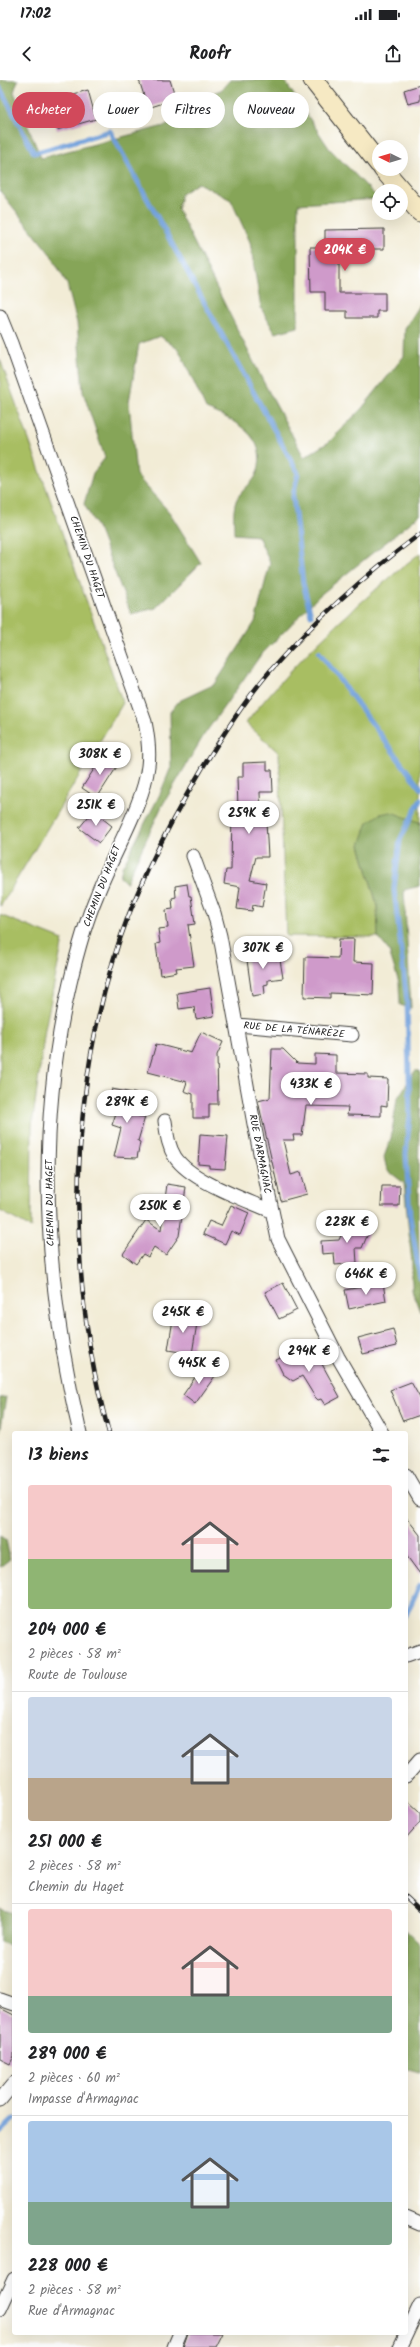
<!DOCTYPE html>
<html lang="fr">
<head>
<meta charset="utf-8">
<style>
	:root { --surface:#fff; --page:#f6f6f6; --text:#202124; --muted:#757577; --line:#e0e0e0; --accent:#d1495b }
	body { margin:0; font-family:Kalam,sans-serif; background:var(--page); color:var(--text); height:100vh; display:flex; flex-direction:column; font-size:15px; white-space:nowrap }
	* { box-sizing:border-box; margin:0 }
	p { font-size:13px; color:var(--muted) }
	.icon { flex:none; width:22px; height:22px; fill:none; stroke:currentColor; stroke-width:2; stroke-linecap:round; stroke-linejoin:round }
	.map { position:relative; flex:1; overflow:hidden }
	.sheet { position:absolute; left:12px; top:1351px; width:396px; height:904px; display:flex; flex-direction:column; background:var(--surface); border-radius:4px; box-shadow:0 4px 16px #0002 }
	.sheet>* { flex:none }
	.top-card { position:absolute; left:12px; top:12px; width:396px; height:36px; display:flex; gap:8px }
	.needle { width:26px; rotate:275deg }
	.controls { position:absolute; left:372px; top:60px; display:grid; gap:8px }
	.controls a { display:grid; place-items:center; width:36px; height:36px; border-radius:50%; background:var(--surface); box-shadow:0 4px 16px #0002; font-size:20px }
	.price { position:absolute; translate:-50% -34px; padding:0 9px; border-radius:14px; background:#fff; color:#222; font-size:13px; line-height:26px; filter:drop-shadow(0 1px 2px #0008) }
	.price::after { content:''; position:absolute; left:50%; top:24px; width:12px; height:9px; margin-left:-6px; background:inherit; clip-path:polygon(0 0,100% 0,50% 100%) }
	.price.selected { background:var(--accent); color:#fff }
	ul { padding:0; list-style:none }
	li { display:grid; align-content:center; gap:8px; height:212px; padding:0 16px }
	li+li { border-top:1px solid var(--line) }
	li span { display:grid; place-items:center; height:124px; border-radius:4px; color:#555 }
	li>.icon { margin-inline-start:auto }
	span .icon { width:72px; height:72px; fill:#fffc; stroke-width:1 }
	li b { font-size:17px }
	h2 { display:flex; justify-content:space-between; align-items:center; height:48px; padding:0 16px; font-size:17px }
	.pill { padding:0 14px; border-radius:18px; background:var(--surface); box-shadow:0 4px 16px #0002; font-size:14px; line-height:36px }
	.pill.selected { background:var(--accent); color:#fff }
	.status { display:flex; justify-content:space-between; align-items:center; height:28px; padding:0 20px; background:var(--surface); direction:ltr }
	.status svg { height:11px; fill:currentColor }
	header { display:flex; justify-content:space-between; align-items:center; height:52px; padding:0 16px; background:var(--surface); font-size:18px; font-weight:600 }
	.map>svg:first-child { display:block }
</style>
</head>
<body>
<div class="status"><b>17:02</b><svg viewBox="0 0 49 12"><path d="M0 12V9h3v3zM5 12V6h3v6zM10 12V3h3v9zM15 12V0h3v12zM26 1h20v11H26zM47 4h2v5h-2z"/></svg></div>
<header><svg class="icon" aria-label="back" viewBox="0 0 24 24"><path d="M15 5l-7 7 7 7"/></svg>Roofr<svg class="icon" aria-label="share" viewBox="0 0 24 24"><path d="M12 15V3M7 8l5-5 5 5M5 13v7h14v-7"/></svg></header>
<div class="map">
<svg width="420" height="2267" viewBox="0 0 420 2267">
	<rect width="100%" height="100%" fill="#fff"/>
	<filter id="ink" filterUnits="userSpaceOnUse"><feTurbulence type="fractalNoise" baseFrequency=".025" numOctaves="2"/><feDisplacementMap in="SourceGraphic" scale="8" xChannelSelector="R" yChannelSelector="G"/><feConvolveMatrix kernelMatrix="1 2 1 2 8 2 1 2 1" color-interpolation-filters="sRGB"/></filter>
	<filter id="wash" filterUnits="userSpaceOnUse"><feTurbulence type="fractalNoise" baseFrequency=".012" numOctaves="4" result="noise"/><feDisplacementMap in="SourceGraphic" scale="16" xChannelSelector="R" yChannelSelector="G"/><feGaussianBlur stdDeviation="0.9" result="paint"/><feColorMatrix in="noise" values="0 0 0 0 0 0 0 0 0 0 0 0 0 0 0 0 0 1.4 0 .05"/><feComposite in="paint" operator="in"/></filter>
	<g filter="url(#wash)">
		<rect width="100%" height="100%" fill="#f2ecd6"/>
		<!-- green -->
		<path fill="#a8be62" stroke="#626d3f" d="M 0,279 L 123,623 L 0,827 Z
			M 420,473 L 420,745 L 419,742 L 360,765 L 377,825 L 378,857 L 286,856 L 279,673 L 246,643 C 297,578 355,525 420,473 Z
			M 0,835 L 63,860 L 45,949 L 32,1046 L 31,1148 L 0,1131 Z"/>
		<!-- forest -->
		<path fill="#86a558" stroke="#51603a" d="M 0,0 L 18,0 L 14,12 L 41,78 L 187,40 L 186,22 L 221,10 L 230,0 L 284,0 L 329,68 L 379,119 L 298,124 L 298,247 L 275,253 L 261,228 L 250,162 L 231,120 L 198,103 L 181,114 L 178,130 L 262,299 L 304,377 L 329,362 L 363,327 L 404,276 L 405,248 L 420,225 L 420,435 L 320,515 L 260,576 L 204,655 L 162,726 L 126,803 L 120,797 L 122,787 L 160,714 L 171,687 L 170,632 L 179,621 L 215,604 L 255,542 L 270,483 L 258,456 L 234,454 C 234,443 232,426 238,417 C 243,409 254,402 257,393 C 270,357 233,339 206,329 L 179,270 L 160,256 L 139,264 L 129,322 L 136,395 L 170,433 L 201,483 L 156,528 L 131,534 L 99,451 L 84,424 L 93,393 L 105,378 L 83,312 L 77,243 L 67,204 L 51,175 L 0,111 Z
			M 391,732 L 419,742 L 420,745 L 420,806 L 404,810 L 411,928 L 400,925 L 399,903 L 389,871 L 378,857 L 377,825 L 360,765 L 368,742 L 380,734 Z
			M 415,991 L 420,991 L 418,1106 L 420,1232 L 412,1210 L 412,1183 L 404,1103 L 387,1090 L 384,1077 L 391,1058 L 397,1019 Z
			M 6,1317 L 0,1353 L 0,1318 Z
			M 0,1456 L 6,1460 L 10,1479 L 0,1487 Z
			M 0,1829 L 14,1833 L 14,1867 L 0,1862 Z
			M 406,1850 L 420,1864 L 420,1993 L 406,1989 Z"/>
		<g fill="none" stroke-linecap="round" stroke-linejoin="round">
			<!-- stream -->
			<path stroke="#72a1db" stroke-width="5" d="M 0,8 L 34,73 L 110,51 L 298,393 L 293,416 L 303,503 L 311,535
				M 319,572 L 420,708
				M 420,720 L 400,760 L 394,809 L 407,921 L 410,1035 L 406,1074 L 410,1136 L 420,1198
				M 406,1535 L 420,1505
				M 0,2052 L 14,2039"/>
		</g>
		<g id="blocks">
			<!-- building -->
			<path fill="#cf9aca" d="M 139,0 L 170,0 L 176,19 L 148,28 Z
				M 420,5 L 420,21 L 408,24 L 404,10 Z
				M 88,10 L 96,39 L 57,50 L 49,21 Z
				M 384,149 L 384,169 L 339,169 L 339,213 L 385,213 L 385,231 L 377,231 L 377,238 L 347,238 L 347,231 L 325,231 L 325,212 L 311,212 L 310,167 L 325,167 L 325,150 Z
				M 103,675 L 118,685 L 97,718 L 82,708 Z
				M 267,682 L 267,690 L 272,690 L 273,712 L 260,712 L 261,742 L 266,742 L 268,777 L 256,777 L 250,800 L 266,803 L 262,827 L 253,825 L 252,831 L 237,829 L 240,807 L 224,804 L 226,790 L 231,790 L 232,729 L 238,729 L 237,697 L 243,697 L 243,683 Z
				M 93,731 L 112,746 L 99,763 L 79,748 Z
				M 187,804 L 189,816 L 191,816 L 195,844 L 188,845 L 194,886 L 176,888 L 177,892 L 160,895 L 156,864 L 160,863 L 158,849 L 168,848 L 166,830 L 173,829 L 172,818 L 176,817 L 175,806 Z
				M 339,859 L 354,859 L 353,882 L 374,883 L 373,915 L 330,913 L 330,918 L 304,917 L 305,877 L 338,878 Z
				M 274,868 L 276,880 L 280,880 L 283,898 L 268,900 L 268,904 L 264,905 L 265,914 L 252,916 L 246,873 Z
				M 210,908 L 214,936 L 196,939 L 194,927 L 179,929 L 177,913 Z
				M 201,952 L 223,962 L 217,975 L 218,1024 L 209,1024 L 209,1038 L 193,1038 L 193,1014 L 184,1011 L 187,1002 L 148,992 L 156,964 L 191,973 Z
				M 272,969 L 283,969 L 297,983 L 315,984 L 315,974 L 336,975 L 336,993 L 368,994 L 368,998 L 388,999 L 387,1026 L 381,1025 L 381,1036 L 347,1035 L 348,1027 L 306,1026 L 302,1055 L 293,1055 L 294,1060 L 283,1060 L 291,1095 L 301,1092 L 307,1114 L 281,1121 L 258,1021 L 270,1018 Z
				M 112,1009 L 138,1014 L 134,1027 L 140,1029 L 138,1036 L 145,1037 L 138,1061 L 140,1062 L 137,1078 L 114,1077 L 121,1048 L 112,1045 L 119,1024 L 109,1022 Z
				M 200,1054 L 228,1056 L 225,1089 L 209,1088 L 209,1085 L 198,1084 Z
				M 167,1104 L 186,1107 L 179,1156 L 166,1175 L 154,1167 L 148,1177 L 143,1174 L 136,1184 L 123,1174 L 146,1140 L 161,1150 Z
				M 382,1106 L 400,1106 L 399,1126 L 381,1126 Z
				M 231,1125 L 249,1133 L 240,1155 L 231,1151 L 225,1164 L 203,1154 L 209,1141 L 221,1146 Z
				M 348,1139 L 370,1149 L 362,1168 L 356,1168 L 357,1183 L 335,1185 L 334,1173 L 322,1174 L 321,1161 L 339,1160 Z
				M 283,1203 L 297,1230 L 279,1239 L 265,1212 Z
				M 383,1203 L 386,1221 L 349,1229 L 345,1210 Z
				M 174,1233 L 198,1237 L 192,1274 L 168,1270 Z
				M 393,1249 L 397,1266 L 363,1274 L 358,1258 Z
				M 311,1264 L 340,1317 L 325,1325 L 321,1319 L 318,1320 L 315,1317 L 302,1296 L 293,1301 L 283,1294 L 276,1280 Z
				M 202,1287 L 215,1296 L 195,1324 L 183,1315 Z
				M 411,1302 L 420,1318 L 420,1335 L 403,1341 L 390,1310 Z
				M 406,1437 L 420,1455 L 420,1494 L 406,1475 Z
				M 406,1719 L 420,1732 L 420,1742 L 406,1758 Z
				M 0,1928 L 14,1935 L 14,1976 L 10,1984 L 0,1979 Z
				M 188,2253 L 223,2253 L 216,2267 L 183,2267 Z"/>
		</g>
	</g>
	<g filter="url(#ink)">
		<use href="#blocks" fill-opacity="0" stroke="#3c3b38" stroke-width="1"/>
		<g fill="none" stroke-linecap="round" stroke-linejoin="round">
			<!-- minor casing -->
			<g stroke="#3c3b38" stroke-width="15">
				<path id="minor" d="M 0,236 L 11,263 L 145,642 C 148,657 150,671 148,686 C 144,724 111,777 97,815 C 85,843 77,873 70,903 C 35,1051 45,1206 80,1353
					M 193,776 L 214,833 L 220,856 L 254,1044 L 278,1159 L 338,1277 L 382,1353
					M 237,945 L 352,955
					M 165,1041 C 167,1054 168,1066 175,1077 C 191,1101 244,1119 271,1131
					M 406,1395 L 420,1419
					M 406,1576 L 420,1571
					M 406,1696 L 420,1680
					M 0,1919 L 14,1924
					M 0,2020 L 14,2003
					M 406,2138 L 420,2144
					M 0,2229 L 14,2199
					M 174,2267 L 180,2253
					M 400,2267 L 420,2225"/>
			</g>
			<!-- secondary casing -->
			<g stroke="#3c3b38" stroke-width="21">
				<path id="secondary" d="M 313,0 L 379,84
					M 383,89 L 420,132"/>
			</g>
			<!-- minor -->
			<use href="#minor" stroke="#fff" stroke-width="13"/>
			<!-- secondary -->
			<use href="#secondary" stroke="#f6e9c3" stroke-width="19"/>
			<!-- rail casing -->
			<g stroke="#1c1c1c" stroke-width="4.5">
				<path id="rail" d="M 109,1353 C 67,1202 68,1031 113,881 C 132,816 168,745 203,687 C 223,655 245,620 270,591 C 315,540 365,495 420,454
					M 406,1817 L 420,1830"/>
			</g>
			<!-- rail -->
			<use href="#rail" stroke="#fff" stroke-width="3" stroke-dasharray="9" stroke-linecap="butt"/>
		</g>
	</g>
	<g text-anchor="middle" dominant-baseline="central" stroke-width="3" stroke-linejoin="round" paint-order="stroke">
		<!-- street labels -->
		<g font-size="10" fill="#1c1c1c" stroke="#fff">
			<text transform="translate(87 477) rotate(71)">CHEMIN DU HAGET</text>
			<text transform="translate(102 806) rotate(-69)">CHEMIN DU HAGET</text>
			<text transform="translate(294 950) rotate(5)">RUE DE LA TÉNARÈZE</text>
			<text transform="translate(260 1074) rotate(79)">RUE D'ARMAGNAC</text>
			<text transform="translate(50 1123) rotate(-91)">CHEMIN DU HAGET</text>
		</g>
	</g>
</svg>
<div class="controls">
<a><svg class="needle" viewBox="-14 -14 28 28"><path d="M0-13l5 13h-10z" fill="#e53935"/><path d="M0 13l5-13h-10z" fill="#757577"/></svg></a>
<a><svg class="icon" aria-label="locate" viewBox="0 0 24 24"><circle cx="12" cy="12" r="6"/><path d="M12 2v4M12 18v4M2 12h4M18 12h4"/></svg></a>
</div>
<b class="price selected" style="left:345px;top:192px">204K €</b>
<b class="price" style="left:100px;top:696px">308K €</b>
<b class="price" style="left:96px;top:747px">251K €</b>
<b class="price" style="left:249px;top:755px">259K €</b>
<b class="price" style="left:263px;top:890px">307K €</b>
<b class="price" style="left:311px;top:1026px">433K €</b>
<b class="price" style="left:127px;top:1044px">289K €</b>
<b class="price" style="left:160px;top:1148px">250K €</b>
<b class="price" style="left:347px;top:1164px">228K €</b>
<b class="price" style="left:366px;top:1216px">646K €</b>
<b class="price" style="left:183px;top:1254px">245K €</b>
<b class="price" style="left:309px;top:1293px">294K €</b>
<b class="price" style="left:199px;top:1305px">445K €</b>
<div class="top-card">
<a class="pill selected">Acheter</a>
<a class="pill">Louer</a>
<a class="pill">Filtres</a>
<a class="pill">Nouveau</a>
</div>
<section class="sheet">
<h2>13 biens<svg class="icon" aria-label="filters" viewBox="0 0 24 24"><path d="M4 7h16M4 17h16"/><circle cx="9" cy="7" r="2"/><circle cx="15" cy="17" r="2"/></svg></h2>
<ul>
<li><span style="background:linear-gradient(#f6c9c9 60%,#8fb573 0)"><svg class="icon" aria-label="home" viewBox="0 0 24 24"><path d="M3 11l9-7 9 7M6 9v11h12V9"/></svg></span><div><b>204 000 €</b><p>2 pièces · 58 m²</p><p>Route de Toulouse</p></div></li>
<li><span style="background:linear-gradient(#c9d6e8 65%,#b9a48a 0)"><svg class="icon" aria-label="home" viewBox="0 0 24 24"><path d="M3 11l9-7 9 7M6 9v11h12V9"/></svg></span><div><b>251 000 €</b><p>2 pièces · 58 m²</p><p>Chemin du Haget</p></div></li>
<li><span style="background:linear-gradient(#f6c9c9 70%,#7fa58c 0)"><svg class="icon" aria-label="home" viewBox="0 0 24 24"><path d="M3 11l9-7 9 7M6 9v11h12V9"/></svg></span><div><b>289 000 €</b><p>2 pièces · 60 m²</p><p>Impasse d'Armagnac</p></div></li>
<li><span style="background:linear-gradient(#a9c7e8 65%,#7fa58c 0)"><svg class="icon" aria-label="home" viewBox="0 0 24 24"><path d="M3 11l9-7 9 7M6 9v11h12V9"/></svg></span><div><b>228 000 €</b><p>2 pièces · 58 m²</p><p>Rue d'Armagnac</p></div></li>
</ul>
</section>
</div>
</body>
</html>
